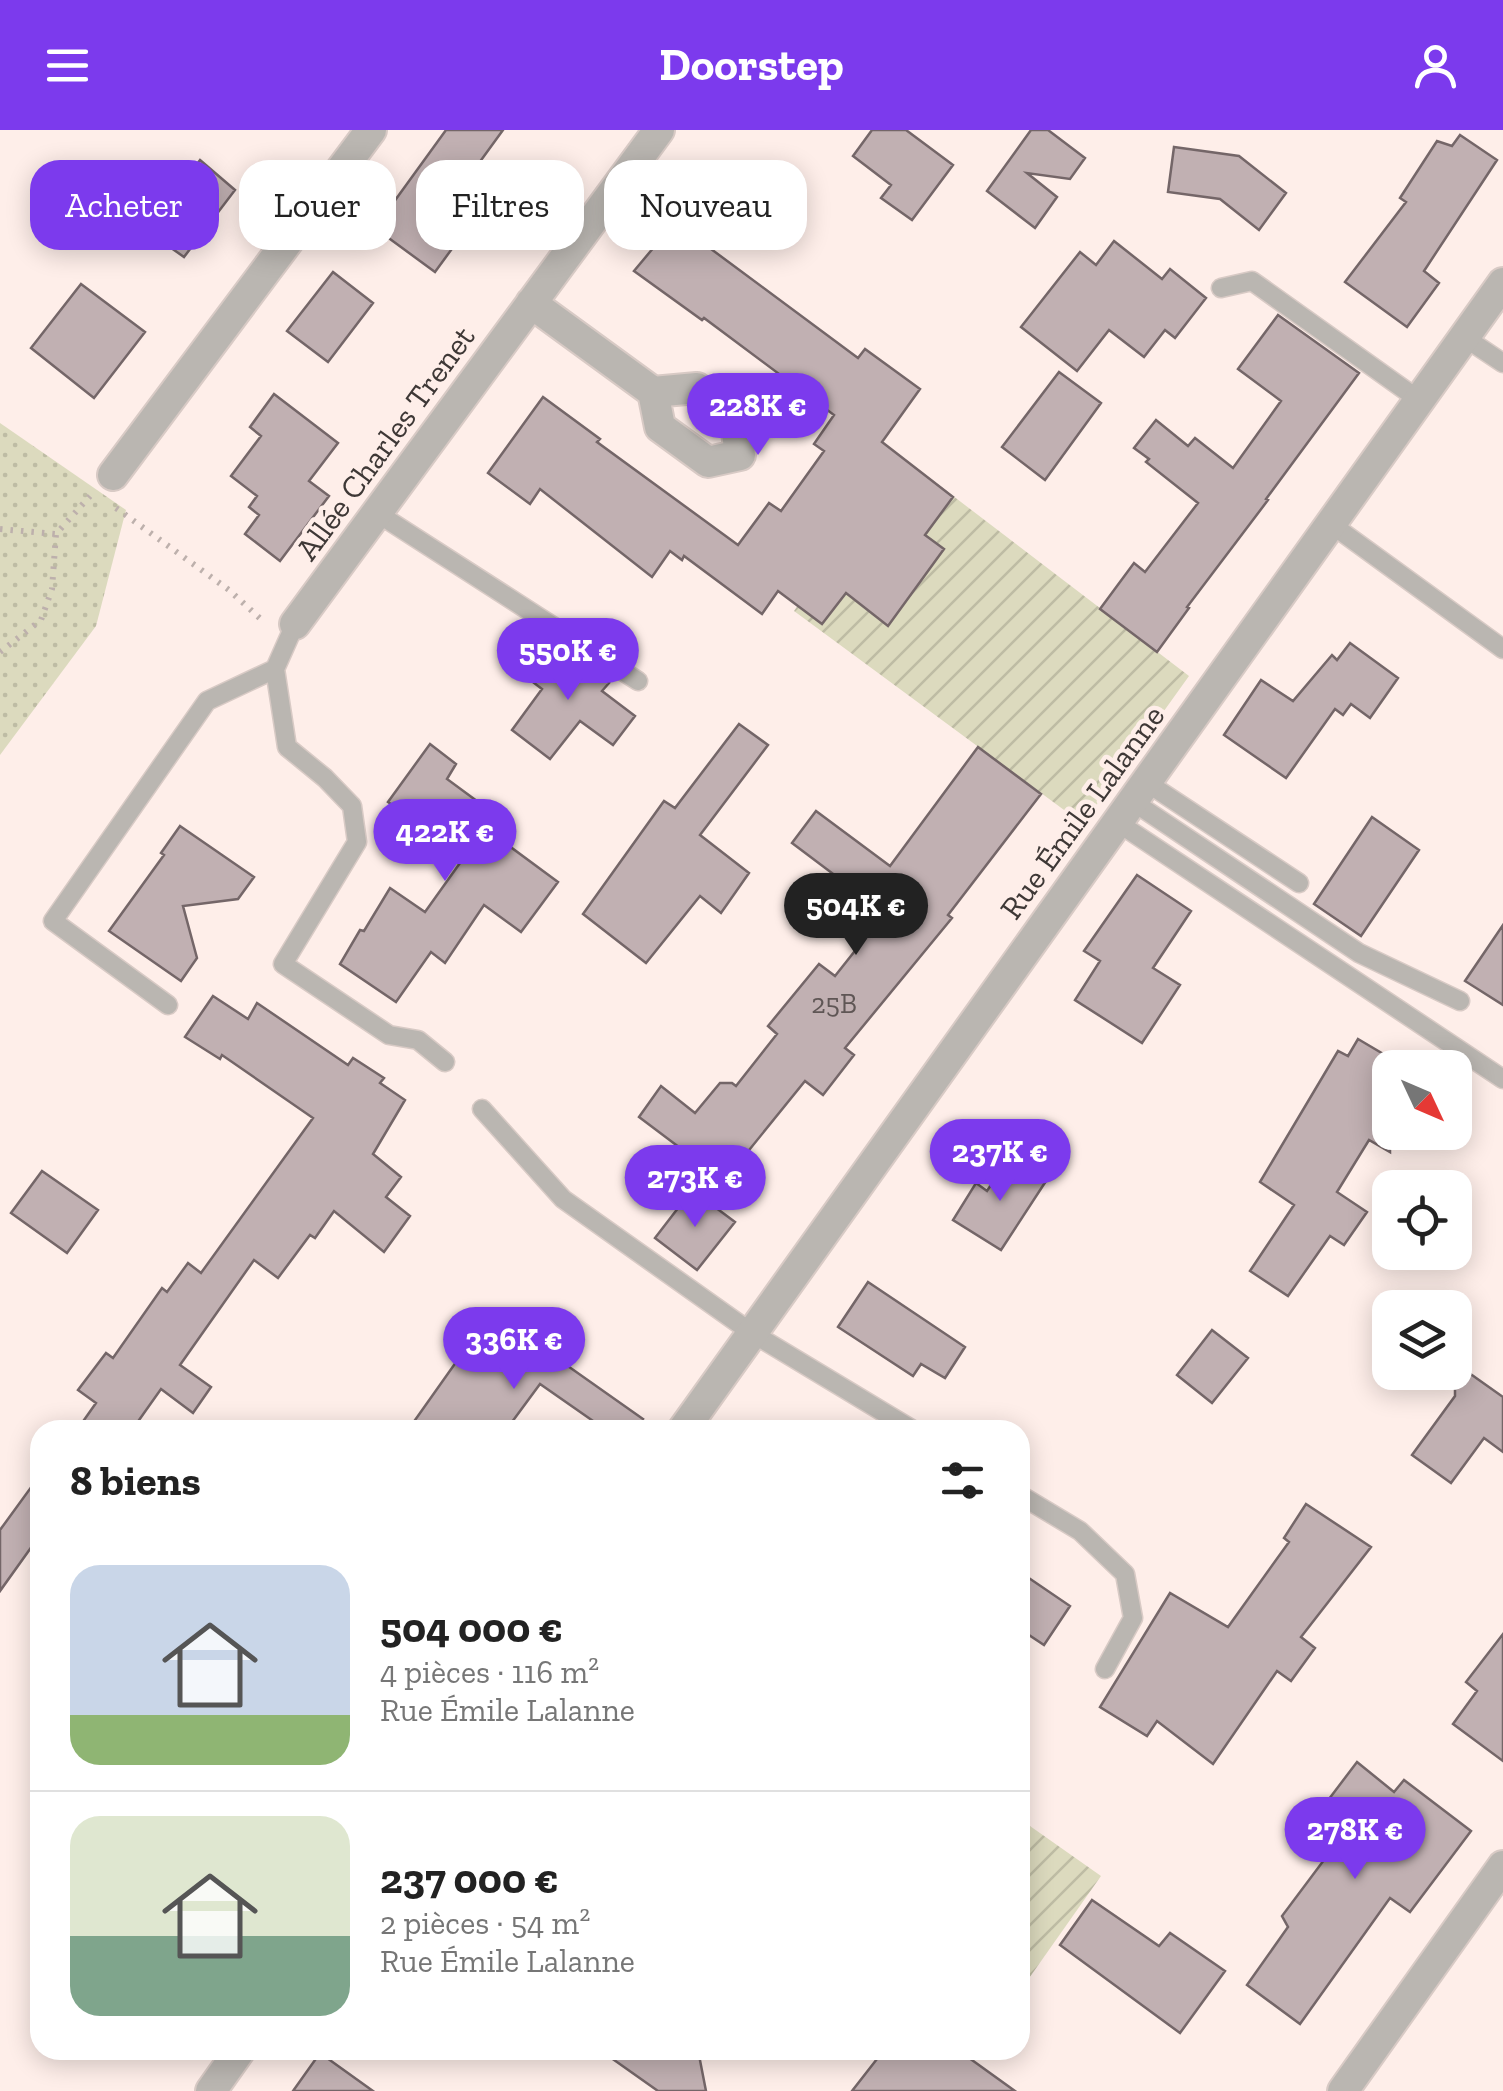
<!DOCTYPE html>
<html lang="fr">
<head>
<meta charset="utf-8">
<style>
	:root { --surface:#fff; --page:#f2f2f2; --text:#222; --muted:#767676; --line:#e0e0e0; --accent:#7c3aed }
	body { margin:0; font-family:"Zilla Slab",serif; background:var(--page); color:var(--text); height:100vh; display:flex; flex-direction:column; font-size:38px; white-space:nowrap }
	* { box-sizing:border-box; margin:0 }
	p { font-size:32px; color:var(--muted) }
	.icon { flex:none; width:55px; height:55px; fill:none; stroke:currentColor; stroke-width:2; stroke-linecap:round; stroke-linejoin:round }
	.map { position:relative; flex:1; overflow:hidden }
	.drawer { position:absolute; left:30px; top:1290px; width:1000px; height:640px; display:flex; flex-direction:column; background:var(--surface); border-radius:30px; box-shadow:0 5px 25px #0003 }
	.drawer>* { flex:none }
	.hud { position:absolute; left:30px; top:30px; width:1000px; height:90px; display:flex; gap:20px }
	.needle { width:65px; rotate:134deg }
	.fabs { position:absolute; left:1372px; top:920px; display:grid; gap:20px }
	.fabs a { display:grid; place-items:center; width:100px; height:100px; border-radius:20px; background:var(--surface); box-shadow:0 5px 25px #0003; font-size:50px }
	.price { position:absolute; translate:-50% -85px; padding:0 22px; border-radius:35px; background:var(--accent); color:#fff; font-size:32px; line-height:65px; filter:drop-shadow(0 2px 5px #0008) }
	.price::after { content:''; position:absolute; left:50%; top:60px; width:30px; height:22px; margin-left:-15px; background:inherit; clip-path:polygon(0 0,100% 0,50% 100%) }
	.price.current { background:#222; color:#fff }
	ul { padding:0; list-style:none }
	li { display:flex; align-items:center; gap:30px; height:250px; padding:0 40px }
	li+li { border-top:2px solid var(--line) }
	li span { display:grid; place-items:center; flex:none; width:280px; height:200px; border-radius:30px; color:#555 }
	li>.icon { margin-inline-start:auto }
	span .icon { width:120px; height:120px; fill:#fffc; stroke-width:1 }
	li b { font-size:42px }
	h2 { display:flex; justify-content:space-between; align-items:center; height:120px; padding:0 40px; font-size:42px }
	.pill { padding:0 35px; border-radius:30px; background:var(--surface); box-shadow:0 5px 25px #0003; font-size:35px; line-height:90px }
	.pill.current { background:var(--accent); color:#fff }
	header { display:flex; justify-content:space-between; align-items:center; height:130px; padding:0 40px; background:var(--accent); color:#fff; font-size:45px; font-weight:700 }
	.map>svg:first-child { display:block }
</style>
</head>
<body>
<header><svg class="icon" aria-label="menu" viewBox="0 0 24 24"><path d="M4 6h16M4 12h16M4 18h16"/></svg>Doorstep<svg class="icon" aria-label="person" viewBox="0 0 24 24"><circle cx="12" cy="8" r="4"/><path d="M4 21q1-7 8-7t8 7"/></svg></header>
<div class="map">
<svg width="1503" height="1961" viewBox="0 0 1503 1961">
	<defs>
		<pattern id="park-dots" width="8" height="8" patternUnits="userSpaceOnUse" patternTransform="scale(2.5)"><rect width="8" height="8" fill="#dcdabe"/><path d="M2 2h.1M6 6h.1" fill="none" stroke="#bebca4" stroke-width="1.8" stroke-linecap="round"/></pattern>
		<pattern id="garden-furrows" width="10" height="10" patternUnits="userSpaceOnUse" patternTransform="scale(2.5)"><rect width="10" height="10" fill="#dcdabe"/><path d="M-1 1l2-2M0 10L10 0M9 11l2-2" fill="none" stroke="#bebca4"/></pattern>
	</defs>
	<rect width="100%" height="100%" fill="#feeee9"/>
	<!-- park -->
	<path fill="url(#park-dots)" d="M 0,293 L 126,380 L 96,496 L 0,625 Z"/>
	<!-- garden -->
	<path fill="url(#garden-furrows)" d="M 902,327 L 1189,546 L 1083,694 L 794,481 Z
		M 1020,1689 L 1101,1746 L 1020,1861 Z"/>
	<!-- building -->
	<path fill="#c1b0b2" stroke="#746668" stroke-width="2.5" d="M 446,0 L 503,0 L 447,77 L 470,94 L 435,142 L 375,98 Z
		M 872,0 L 906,0 L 953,35 L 912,90 L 881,68 L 891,55 L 853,26 Z
		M 1031,0 L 1048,0 L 1085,28 L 1070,49 L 1027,43 L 1057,67 L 1035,98 L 987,61 Z
		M 1460,5 L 1497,30 L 1424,141 L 1439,153 L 1407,197 L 1345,152 L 1406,72 L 1400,68 L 1437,11 L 1452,16 Z
		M 1174,17 L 1239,26 L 1286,63 L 1259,100 L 1220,69 L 1168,62 Z
		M 200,30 L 235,60 L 184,127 L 123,84 L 144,56 L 167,75 Z
		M 695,61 L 729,86 L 707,116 L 858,228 L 865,219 L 920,259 L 882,312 L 953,367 L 925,405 L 944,419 L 888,496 L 846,463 L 822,494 L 778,461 L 762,484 L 684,426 L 682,430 L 670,421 L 652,447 L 540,359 L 530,374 L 488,343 L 543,267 L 600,309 L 597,312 L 738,415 L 769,373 L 781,381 L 824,321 L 814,314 L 834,285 L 704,188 L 702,190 L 634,141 L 680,86 Z
		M 1114,111 L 1162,149 L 1170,139 L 1206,168 L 1175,208 L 1165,200 L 1144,227 L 1109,200 L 1077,241 L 1021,197 L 1080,122 L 1096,135 Z
		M 333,142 L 373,173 L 328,232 L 287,201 Z
		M 81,154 L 145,202 L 94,268 L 31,218 Z
		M 1278,185 L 1359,243 L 1266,369 L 1268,370 L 1187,477 L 1189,478 L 1157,522 L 1100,479 L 1134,433 L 1145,442 L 1198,373 L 1146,332 L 1149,329 L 1134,318 L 1156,290 L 1188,316 L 1195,308 L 1233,338 L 1281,271 L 1238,239 Z
		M 1059,242 L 1101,273 L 1045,350 L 1002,317 Z
		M 274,264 L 338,313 L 309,351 L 329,366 L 280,431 L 245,404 L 259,385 L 249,377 L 257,366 L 231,346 L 261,306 L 250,297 Z
		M 552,511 L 609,553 L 602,561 L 635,586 L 613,615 L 580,591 L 550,629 L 512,600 L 542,559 L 525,546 Z
		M 1350,513 L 1398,548 L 1370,588 L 1351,574 L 1343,585 L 1335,579 L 1286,648 L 1224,605 L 1261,550 L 1293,571 L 1332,525 L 1337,530 Z
		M 739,594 L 768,615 L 700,705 L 749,743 L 721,783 L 700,766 L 646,833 L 583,784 L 664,671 L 675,678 Z
		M 430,614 L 456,634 L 447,649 L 485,677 L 474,690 L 558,752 L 521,802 L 484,775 L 445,833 L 431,822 L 396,872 L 340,834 L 360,800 L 364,801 L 390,758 L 425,782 L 465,726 L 388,672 Z
		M 978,617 L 1041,664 L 948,785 L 952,788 L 845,918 L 854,925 L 823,965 L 805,951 L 724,1051 L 639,987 L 661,956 L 695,983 L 720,953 L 732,953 L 736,956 L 777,904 L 768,896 L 819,834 L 835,846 L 885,783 L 792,713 L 816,681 L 890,736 Z
		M 1372,687 L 1419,720 L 1361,806 L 1314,774 Z
		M 180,696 L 254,747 L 238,769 L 183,776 L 197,828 L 181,851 L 109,801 L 164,725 L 161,723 Z
		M 1137,745 L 1191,781 L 1153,838 L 1180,855 L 1142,913 L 1075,870 L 1100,831 L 1084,821 Z
		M 1503,795 L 1503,875 L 1465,851 Z
		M 213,866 L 248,889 L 257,873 L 348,935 L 353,928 L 384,948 L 380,953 L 405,970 L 373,1024 L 401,1047 L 386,1067 L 410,1086 L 384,1122 L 334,1081 L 315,1108 L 310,1105 L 278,1148 L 254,1130 L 180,1235 L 211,1257 L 193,1283 L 161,1259 L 132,1300 L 77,1300 L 96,1273 L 78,1260 L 106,1223 L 113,1228 L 162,1158 L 167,1162 L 188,1133 L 201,1143 L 313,988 L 222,925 L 220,929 L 185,907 Z
		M 1358,909 L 1390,928 L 1390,1022 L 1369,1010 L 1337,1062 L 1367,1082 L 1344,1115 L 1330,1106 L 1288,1166 L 1250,1141 L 1294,1075 L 1260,1052 L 1338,921 L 1348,926 Z
		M 1010,1026 L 1046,1051 L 1001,1120 L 953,1090 L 976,1053 L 987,1061 Z
		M 42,1041 L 98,1080 L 67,1123 L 11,1083 Z
		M 692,1060 L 735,1092 L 697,1140 L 655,1108 Z
		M 868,1152 L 965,1217 L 945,1248 L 921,1234 L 913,1246 L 838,1197 Z
		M 1212,1200 L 1248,1228 L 1212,1273 L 1177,1245 Z
		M 521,1203 L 643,1289 L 635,1300 L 606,1300 L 540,1254 L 506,1300 L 408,1300 L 471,1211 L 500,1232 Z
		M 1455,1233 L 1503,1267 L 1503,1322 L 1484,1308 L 1451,1353 L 1412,1325 L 1455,1266 Z
		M 40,1345 L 40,1405 L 0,1461 L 0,1400 Z
		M 1306,1374 L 1371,1417 L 1301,1507 L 1315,1518 L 1291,1551 L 1277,1541 L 1213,1634 L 1157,1591 L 1147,1606 L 1100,1577 L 1170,1463 L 1228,1497 L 1289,1412 L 1284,1408 Z
		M 1020,1442 L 1070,1476 L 1044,1515 L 1020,1499 Z
		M 1503,1504 L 1503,1631 L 1453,1594 L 1477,1561 L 1466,1552 Z
		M 1357,1632 L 1394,1662 L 1404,1650 L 1471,1701 L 1410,1782 L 1390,1768 L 1300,1894 L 1247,1855 L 1288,1797 L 1282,1786 L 1330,1722 L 1304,1702 Z
		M 1092,1770 L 1159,1816 L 1170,1803 L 1225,1841 L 1180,1903 L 1060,1815 Z
		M 600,1920 L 698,1920 L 706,1961 L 658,1961 Z
		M 884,1920 L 958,1920 L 1015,1961 L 852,1961 Z
		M 320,1923 L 373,1961 L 293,1961 Z"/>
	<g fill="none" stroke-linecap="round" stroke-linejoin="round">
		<!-- lane casing -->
		<g stroke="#d8cac5" stroke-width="21">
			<path id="lane" d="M 1221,158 L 1252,151 L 1419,270
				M 1464,207 L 1503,233
				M 377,383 L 638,551
				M 1331,394 L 1503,519
				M 295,494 L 275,539 L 287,617 L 325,648 L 352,676 L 357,712 L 283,834 L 389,905 L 418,910 L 445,932
				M 1146,652 L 1299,753
				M 1132,671 L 1359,823 L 1460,871
				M 1117,692 L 1503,949
				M 168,875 L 53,791 L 207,571 L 275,539
				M 482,979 L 563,1069 L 752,1203 L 913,1300
				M 1020,1365 L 1080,1401 L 1125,1444 L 1133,1488 L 1105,1539"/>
		</g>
		<!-- street casing -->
		<g stroke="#d8cac5" stroke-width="34">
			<path id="street" d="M 531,173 L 653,262 L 660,297 L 708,332 L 740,325 L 735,288 L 697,258 L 653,262
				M 113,345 L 371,0
				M 295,494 L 659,0
				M 683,1300 L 1503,153
				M 211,1961 L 240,1920
				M 1343,1961 L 1503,1736"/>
		</g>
		<!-- path -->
		<path stroke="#bdb0ac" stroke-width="6" stroke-dasharray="2.5 8" stroke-linecap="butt" d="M 116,378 L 229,460 L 264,492
			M 0,399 L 56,404 L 90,366
			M 0,522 L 41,490 L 52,459 L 56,404"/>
		<!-- lane -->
		<use href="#lane" stroke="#bab6b1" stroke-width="18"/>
		<!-- street -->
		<use href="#street" stroke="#bab6b1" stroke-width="30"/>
	</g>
	<g text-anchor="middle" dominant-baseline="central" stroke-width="9" stroke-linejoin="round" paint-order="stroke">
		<!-- number labels -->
		<g font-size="28" fill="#5f5655">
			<text x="834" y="873">25B</text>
		</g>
		<!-- street labels -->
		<g font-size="32" fill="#3e3836" stroke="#feeee9">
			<text transform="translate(385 313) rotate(-54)">Allée Charles Trenet</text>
			<text transform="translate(1082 682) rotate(-54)">Rue Émile Lalanne</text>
		</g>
	</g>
</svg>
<div class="fabs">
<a><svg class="needle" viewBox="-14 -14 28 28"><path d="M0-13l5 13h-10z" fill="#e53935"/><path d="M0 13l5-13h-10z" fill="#767676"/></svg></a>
<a><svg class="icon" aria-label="locate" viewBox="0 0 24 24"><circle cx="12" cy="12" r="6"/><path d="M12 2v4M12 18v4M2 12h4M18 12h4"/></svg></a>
<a><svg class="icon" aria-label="layers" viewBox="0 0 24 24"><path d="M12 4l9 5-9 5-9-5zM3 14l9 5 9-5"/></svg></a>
</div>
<b class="price" style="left:758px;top:328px">228K €</b>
<b class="price" style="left:568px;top:573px">550K €</b>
<b class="price" style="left:445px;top:754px">422K €</b>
<b class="price current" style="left:856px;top:828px">504K €</b>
<b class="price" style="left:1000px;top:1074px">237K €</b>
<b class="price" style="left:695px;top:1100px">273K €</b>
<b class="price" style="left:514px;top:1262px">336K €</b>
<b class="price" style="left:1355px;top:1752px">278K €</b>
<div class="hud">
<a class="pill current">Acheter</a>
<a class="pill">Louer</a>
<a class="pill">Filtres</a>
<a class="pill">Nouveau</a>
</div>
<section class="drawer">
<h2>8 biens<svg class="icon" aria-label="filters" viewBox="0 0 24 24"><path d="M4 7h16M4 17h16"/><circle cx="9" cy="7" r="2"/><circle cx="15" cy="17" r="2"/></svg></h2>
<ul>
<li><span style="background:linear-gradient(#c9d6e8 75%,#8fb573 0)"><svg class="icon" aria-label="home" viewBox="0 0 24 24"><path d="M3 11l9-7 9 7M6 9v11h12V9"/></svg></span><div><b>504 000 €</b><p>4 pièces · 116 m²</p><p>Rue Émile Lalanne</p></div></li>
<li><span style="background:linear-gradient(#dfe7d0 60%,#7fa58c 0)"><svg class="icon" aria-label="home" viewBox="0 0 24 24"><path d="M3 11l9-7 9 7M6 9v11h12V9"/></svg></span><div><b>237 000 €</b><p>2 pièces · 54 m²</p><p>Rue Émile Lalanne</p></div></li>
</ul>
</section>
</div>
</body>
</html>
